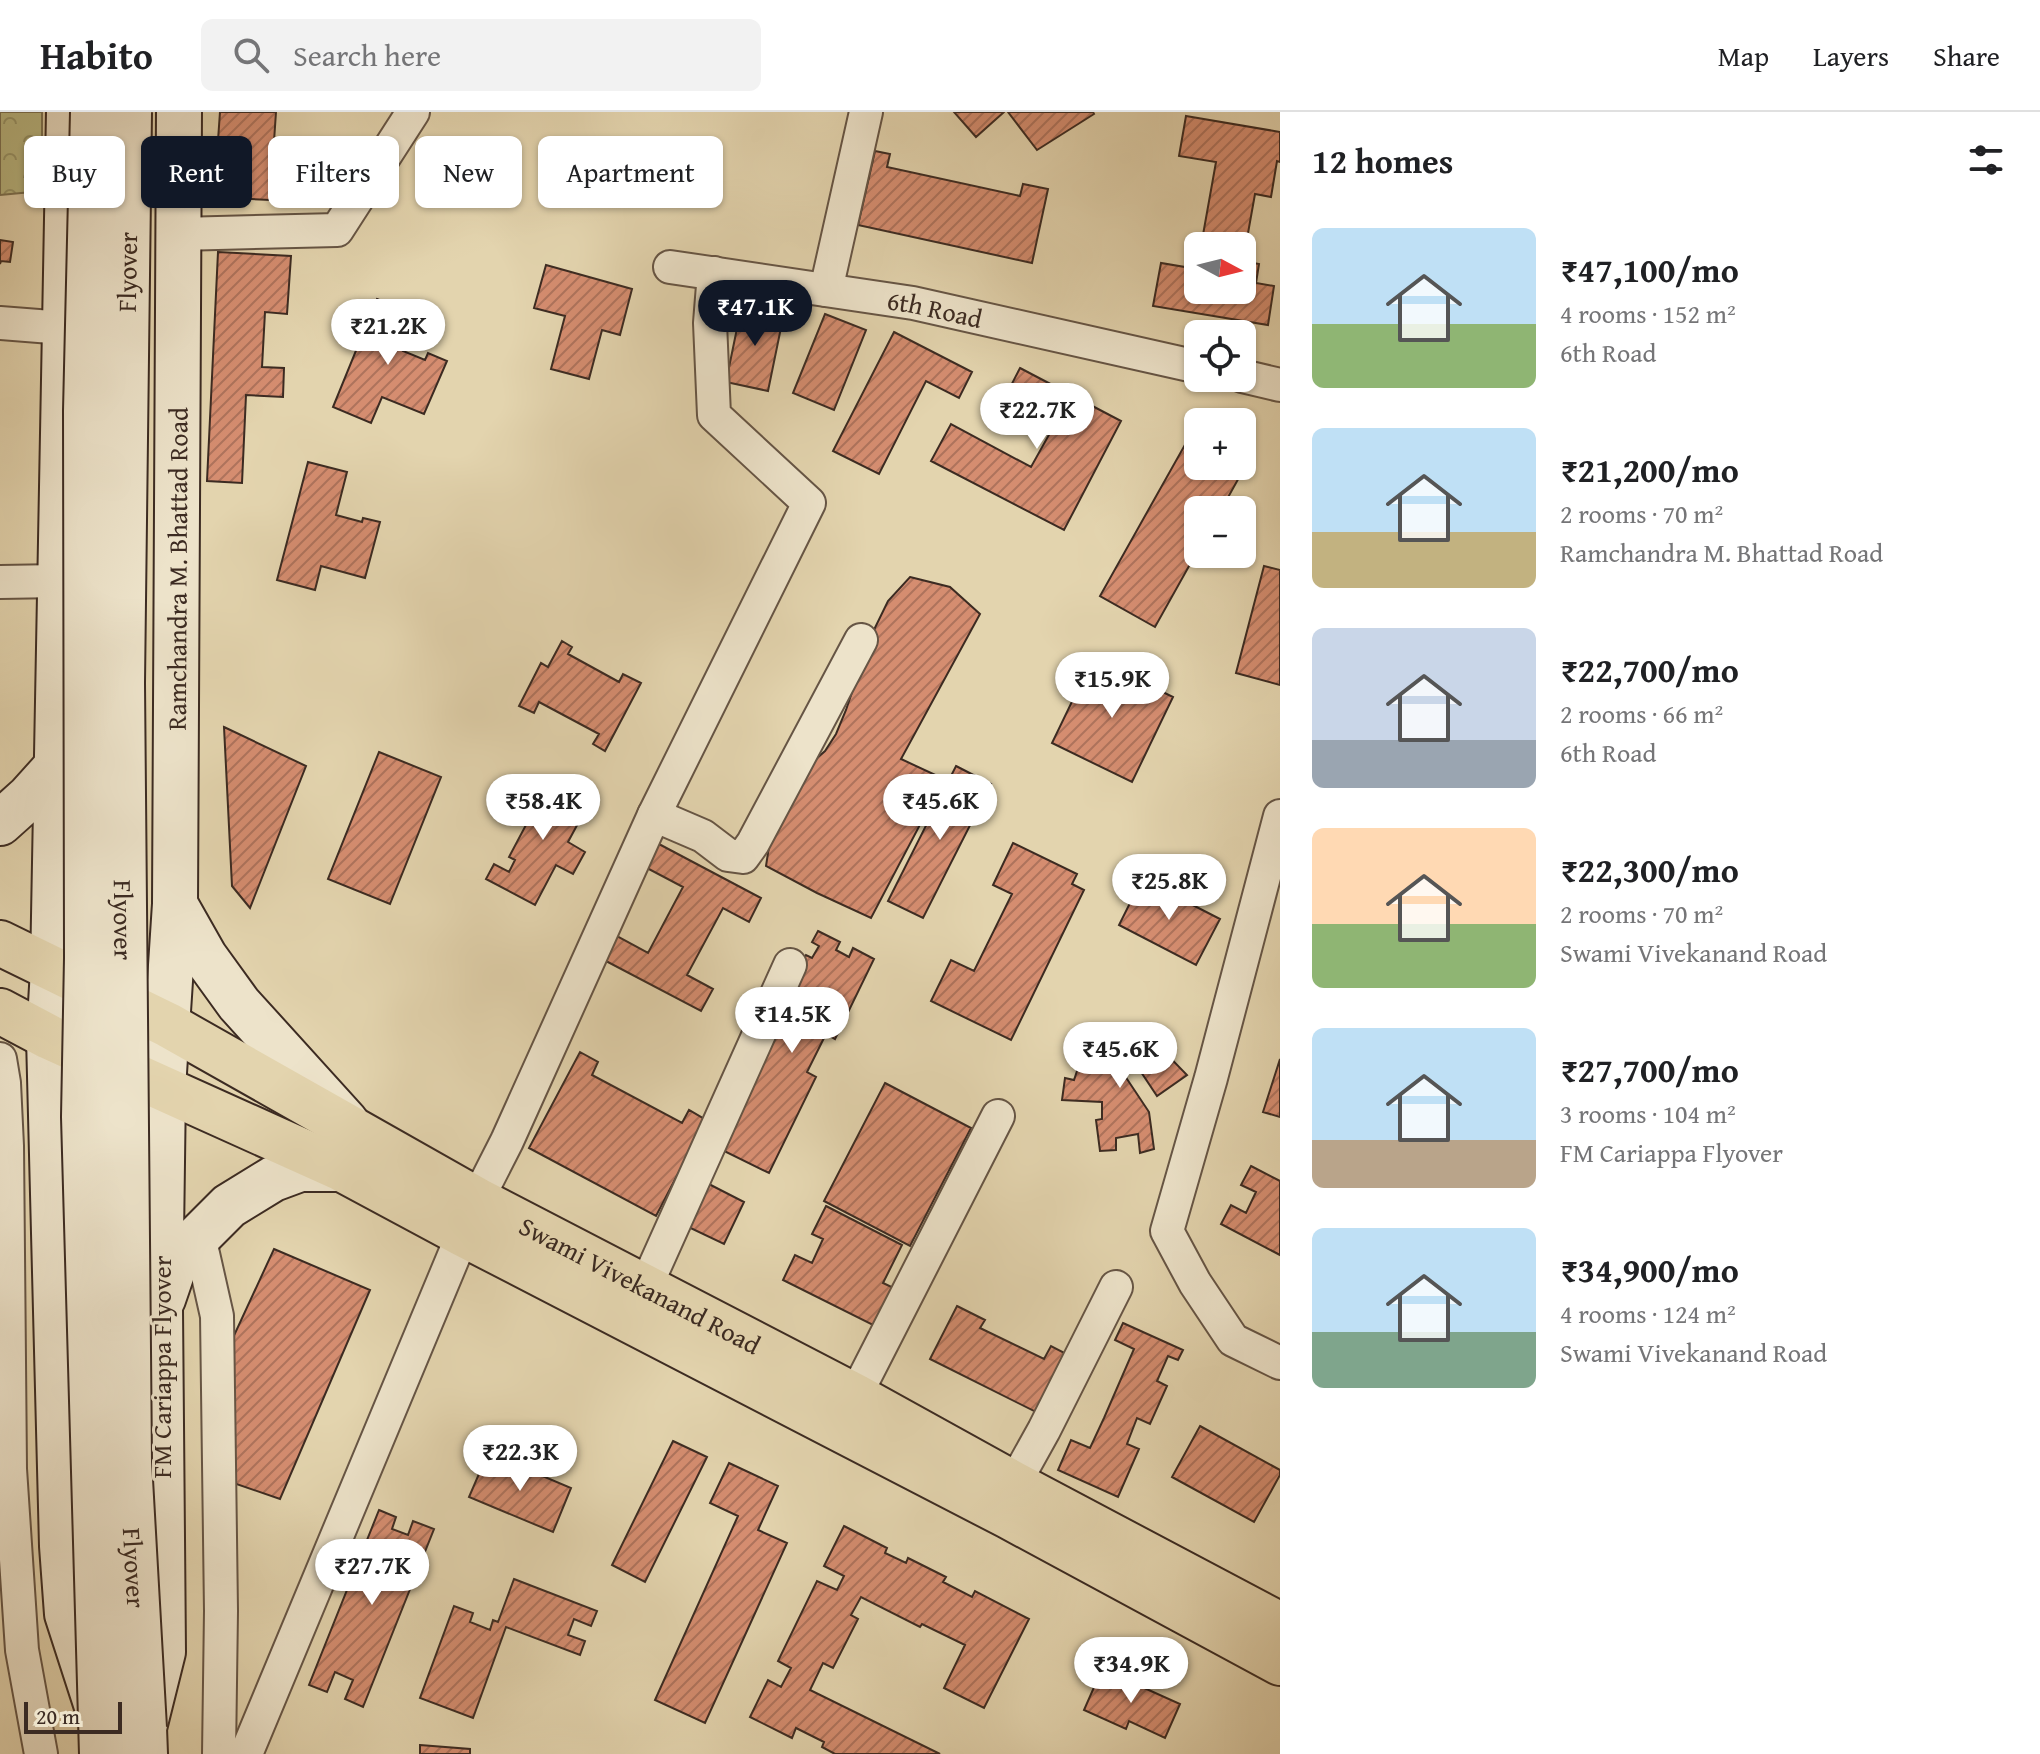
<!DOCTYPE html>
<html lang="en">
<head>
<meta charset="utf-8">
<style>
	:root { --surface:#fff; --page:#f2f2f2; --text:#202124; --muted:#757577; --line:#e0e0e0; --accent:#111827 }
	body { margin:0; font-family:"Gentium Book Plus",serif; background:var(--page); color:var(--text); height:100vh; display:flex; flex-direction:column; font-size:30px; white-space:nowrap }
	* { box-sizing:border-box; margin:0 }
	p { font-size:26px; color:var(--muted) }
	.icon { flex:none; width:44px; height:44px; fill:none; stroke:currentColor; stroke-width:2; stroke-linecap:round; stroke-linejoin:round }
	.map { position:relative; flex:1; overflow:hidden }
	.drawer { display:flex; flex-direction:column; background:var(--surface); width:760px }
	.drawer>* { flex:none }
	.hud { position:absolute; left:24px; top:24px; width:760px; height:72px; display:flex; gap:16px }
	.needle { width:52px; rotate:97deg }
	.buttons { position:absolute; left:1184px; top:120px; display:grid; gap:16px }
	.buttons a { display:grid; place-items:center; width:72px; height:72px; border-radius:12px; background:var(--surface); box-shadow:0 2px 6px #0004; font-size:40px }
	.scale { position:absolute; left:24px; bottom:20px; width:98px; box-sizing:border-box; padding-left:8px; border:4px solid #3c2b22; border-top:0; font-size:22px; line-height:28px; white-space:nowrap; color:#3c2b22; -webkit-text-stroke:6px #ede3ca; paint-order:stroke }
	.price { position:absolute; translate:-50% -68px; padding:0 18px; border-radius:28px; background:#fff; color:#222; font-size:26px; line-height:52px; filter:drop-shadow(0 2px 4px #0008) }
	.price::after { content:''; position:absolute; left:50%; top:48px; width:24px; height:18px; margin-left:-12px; background:inherit; clip-path:polygon(0 0,100% 0,50% 100%) }
	.price.active { background:var(--accent); color:#fff }
	ul { padding:0; list-style:none }
	li { display:flex; align-items:center; gap:24px; height:200px; padding:0 32px }
	li span { display:grid; place-items:center; flex:none; width:224px; height:160px; border-radius:12px; color:#555 }
	li>.icon { margin-inline-start:auto }
	span .icon { width:96px; height:96px; fill:#fffc; stroke-width:1 }
	li b { font-size:34px }
	h2 { display:flex; justify-content:space-between; align-items:center; height:96px; padding:0 32px; font-size:34px }
	.chip { padding:0 28px; border-radius:12px; background:var(--surface); box-shadow:0 2px 6px #0004; font-size:28px; line-height:72px }
	.chip.active { background:var(--accent); color:#fff }
	header { display:flex; align-items:center; gap:48px; box-sizing:border-box; height:112px; padding:0 40px; background:var(--surface); border-bottom:2px solid var(--line) }
	header strong { font-size:38px }
	nav { display:flex; gap:44px; margin-inline-start:auto; font-size:28px }
	.search { width:560px; height:72px; background:var(--page); display:flex; align-items:center; gap:20px; box-sizing:border-box; padding:0 28px; border-radius:12px; color:var(--muted); font-size:30px }
	main { display:flex; flex:1; min-height:0 }
	.map>svg:first-child { display:block }
</style>
</head>
<body>
<header>
<strong>Habito</strong>
<div class="search"><svg class="icon" aria-label="search" viewBox="0 0 24 24"><circle cx="10" cy="10" r="6"/><path d="M15 15l6 6"/></svg>Search here</div>
<nav><a>Map</a><a>Layers</a><a>Share</a></nav>
</header>
<main>
<div class="map">
<svg width="1280" height="1642" viewBox="0 0 1280 1642">
	<defs>
		<pattern id="park-crowns" width="20" height="18" patternUnits="userSpaceOnUse" patternTransform="scale(2)"><rect width="20" height="18" fill="#bbbb85"/><path d="M2 6a3 3 0 1 1 6 0M12 15a3 3 0 1 1 6 0" fill="none" stroke="#99986c"/></pattern>
		<pattern id="building-hatch" width="6" height="6" patternUnits="userSpaceOnUse" patternTransform="scale(2)"><rect width="6" height="6" fill="#d58d70"/><path d="M-1 1l2-2M0 6l6-6M5 7l2-2" fill="none" stroke="#ae735c"/></pattern>
	</defs>
	<rect width="100%" height="100%" fill="#e3d4ae"/>
	<filter id="stains"><feTurbulence type="fractalNoise" baseFrequency=".0025" numOctaves="4"/><feColorMatrix values="0 0 0 0 .2 0 0 0 0 .09 0 0 0 0 .02 0 0 0 .5 -.17"/></filter>
	<radialGradient id="worn" r=".72"><stop offset=".6" stop-color="#630" stop-opacity="0"/><stop offset="1" stop-color="#630" stop-opacity=".3"/></radialGradient>
	<!-- park -->
	<path fill="url(#park-crowns)" stroke="#7c7354" stroke-width="2" d="M 0,0 L 42,0 L 42,79 L 0,83 Z"/>
	<!-- building -->
	<path fill="url(#building-hatch)" stroke="#3c2b22" stroke-width="2" d="M 220,0 L 276,0 L 270,88 L 214,85 Z
		M 954,0 L 1004,0 L 976,25 Z
		M 1008,0 L 1093,0 L 1094,2 L 1037,38 Z
		M 1186,4 L 1280,20 L 1280,50 L 1277,49 L 1271,85 L 1255,82 L 1243,149 L 1259,152 L 1256,171 L 1274,174 L 1268,213 L 1153,194 L 1161,151 L 1197,157 L 1198,153 L 1198,178 L 1242,178 L 1242,134 L 1201,134 L 1216,50 L 1179,44 Z
		M 875,39 L 890,42 L 887,55 L 1020,84 L 1023,72 L 1048,77 L 1032,151 L 858,113 Z
		M 0,128 L 13,130 L 10,150 L 1,149 L 0,152 Z
		M 218,140 L 291,144 L 287,202 L 265,200 L 262,255 L 284,256 L 283,285 L 246,283 L 242,371 L 207,369 Z
		M 546,153 L 632,177 L 620,223 L 602,218 L 589,267 L 551,257 L 565,204 L 534,196 Z
		M 377,187 L 417,204 L 403,239 L 425,248 L 428,241 L 447,249 L 424,302 L 382,285 L 371,311 L 333,295 Z
		M 742,192 L 784,201 L 768,279 L 726,270 Z
		M 825,202 L 866,218 L 834,298 L 793,281 Z
		M 894,220 L 972,260 L 959,286 L 926,269 L 879,362 L 833,339 Z
		M 1020,256 L 1121,309 L 1064,418 L 931,349 L 951,312 L 1031,355 L 1050,321 L 1000,295 Z
		M 1191,322 L 1198,326 L 1198,354 L 1242,354 L 1242,351 L 1246,353 L 1221,398 L 1198,398 L 1198,438 L 1155,515 L 1100,484 Z
		M 308,350 L 347,360 L 336,403 L 362,410 L 363,406 L 380,410 L 365,466 L 321,454 L 315,478 L 277,468 Z
		M 1264,454 L 1280,458 L 1280,573 L 1236,561 Z
		M 910,465 L 950,475 L 980,502 L 901,647 L 944,667 L 871,806 L 817,781 L 766,754 L 774,702 L 795,665 L 825,639 L 836,622 L 846,598 L 871,524 L 888,489 Z
		M 562,529 L 572,535 L 568,542 L 619,570 L 623,562 L 641,571 L 605,639 L 593,632 L 599,622 L 539,590 L 534,601 L 519,594 L 541,551 L 548,555 Z
		M 1093,546 L 1173,585 L 1132,670 L 1052,631 Z
		M 224,615 L 306,654 L 250,796 L 232,774 Z
		M 379,640 L 441,665 L 390,792 L 328,767 Z
		M 956,654 L 991,672 L 923,806 L 888,789 Z
		M 535,664 L 588,693 L 568,730 L 585,740 L 573,762 L 556,753 L 535,793 L 486,767 L 494,752 L 509,760 L 515,748 L 509,745 L 535,696 L 522,689 Z
		M 657,731 L 761,786 L 749,810 L 723,796 L 687,863 L 713,877 L 701,899 L 604,848 L 617,824 L 648,841 L 683,775 L 645,755 Z
		M 1013,731 L 1077,762 L 1072,772 L 1084,778 L 1011,928 L 931,889 L 951,848 L 974,859 L 1012,782 L 993,773 Z
		M 1142,767 L 1220,807 L 1196,853 L 1119,813 Z
		M 818,819 L 840,830 L 836,838 L 849,845 L 853,836 L 874,847 L 835,927 L 826,922 L 807,960 L 816,965 L 769,1061 L 712,1033 L 768,920 L 781,926 L 797,894 L 784,888 L 806,843 L 812,846 L 819,834 L 812,830 Z
		M 1077,922 L 1116,953 L 1152,927 L 1187,963 L 1157,984 L 1137,954 L 1125,964 L 1149,1000 L 1154,1037 L 1140,1041 L 1138,1022 L 1116,1026 L 1116,1038 L 1100,1039 L 1096,1008 L 1102,1007 L 1102,990 L 1062,988 L 1065,966 L 1074,968 L 1080,950 L 1067,946 Z
		M 580,940 L 598,950 L 592,963 L 682,1011 L 689,998 L 706,1008 L 656,1104 L 529,1036 Z
		M 1280,947 L 1280,1005 L 1263,1000 Z
		M 885,971 L 971,1016 L 910,1134 L 824,1089 Z
		M 1251,1054 L 1280,1069 L 1280,1143 L 1221,1112 L 1231,1093 L 1246,1101 L 1256,1080 L 1241,1073 Z
		M 701,1068 L 744,1090 L 724,1132 L 680,1111 Z
		M 826,1094 L 902,1133 L 883,1171 L 900,1179 L 881,1217 L 783,1168 L 795,1143 L 812,1151 L 823,1127 L 812,1122 Z
		M 274,1137 L 370,1178 L 280,1387 L 222,1367 L 225,1243 Z
		M 957,1194 L 985,1208 L 980,1216 L 1044,1247 L 1051,1234 L 1078,1248 L 1050,1307 L 930,1247 Z
		M 1123,1211 L 1183,1238 L 1178,1248 L 1168,1244 L 1157,1269 L 1167,1274 L 1150,1312 L 1137,1306 L 1127,1332 L 1139,1337 L 1118,1385 L 1058,1358 L 1071,1328 L 1090,1336 L 1104,1306 L 1134,1237 L 1115,1228 Z
		M 1200,1314 L 1280,1358 L 1280,1363 L 1254,1410 L 1172,1365 Z
		M 673,1329 L 707,1345 L 645,1470 L 612,1453 Z
		M 488,1341 L 571,1376 L 553,1420 L 469,1385 Z
		M 729,1351 L 778,1374 L 758,1418 L 787,1431 L 705,1611 L 655,1588 L 738,1404 L 710,1391 Z
		M 379,1398 L 396,1405 L 392,1417 L 408,1423 L 413,1409 L 434,1417 L 363,1595 L 345,1587 L 353,1568 L 335,1560 L 327,1580 L 309,1573 Z
		M 844,1414 L 887,1436 L 885,1441 L 906,1451 L 908,1446 L 946,1465 L 943,1470 L 972,1485 L 975,1479 L 1029,1507 L 984,1596 L 944,1576 L 965,1533 L 922,1512 L 920,1515 L 861,1485 L 851,1503 L 858,1507 L 833,1556 L 823,1551 L 810,1578 L 940,1642 L 835,1642 L 822,1635 L 824,1630 L 796,1616 L 792,1626 L 750,1605 L 768,1568 L 781,1575 L 791,1556 L 778,1549 L 817,1469 L 837,1478 L 844,1464 L 824,1454 Z
		M 514,1467 L 597,1499 L 591,1514 L 574,1507 L 568,1523 L 585,1529 L 580,1543 L 506,1515 L 473,1606 L 420,1586 L 454,1494 L 473,1501 L 470,1510 L 490,1518 L 493,1508 L 498,1510 Z
		M 1102,1557 L 1180,1592 L 1165,1626 L 1129,1609 L 1126,1617 L 1084,1598 Z
		M 420,1633 L 470,1637 L 470,1642 L 420,1642 Z"/>
	<g fill="none" stroke-linecap="round" stroke-linejoin="round">
		<!-- minor casing -->
		<g stroke="#665545" stroke-width="36">
			<g id="minor">
				<path d="M 179,122 L 337,118 L 413,0"/>
				<path id="s1" d="M 670,155 L 913,191 L 1198,255"/>
				<path d="M 826,178 L 866,0"/>
				<path d="M 0,211 L 64,216"/>
				<path d="M 1242,264 L 1280,273"/>
				<path d="M 0,470 L 59,469"/>
				<path d="M 654,703 L 703,724 L 728,743 L 743,745 L 753,731 L 861,528"/>
				<path d="M 1280,704 L 1211,966 L 1167,1119 L 1195,1171 L 1233,1228 L 1280,1251"/>
				<path d="M 0,947 L 4,971 L 7,1034 L 10,1357 L 22,1538 L 41,1642"/>
				<path d="M 477,1088 L 507,1029 L 654,703 L 809,391 L 714,303 L 710,211 L 714,161"/>
				<path d="M 199,1124 L 217,1204 L 221,1499 L 219,1642"/>
				<path d="M 645,1176 L 790,853"/>
				<path d="M 855,1284 L 998,1004"/>
				<path d="M 1014,1372 L 1044,1318 L 1116,1175"/>
				<path d="M 246,1642 L 463,1122"/>
			</g>
		</g>
		<!-- secondary casing -->
		<g stroke="#3c2b22" stroke-width="48">
			<g id="secondary">
				<path d="M 69,0 L 53,858 L 49,925 L 62,1434 L 67,1502 L 101,1607 L 102,1642"/>
				<path d="M 0,711 L 29,685 L 56,655"/>
				<path d="M 175,792 L 205,845 L 239,892 L 346,1010"/>
				<path d="M 163,1187 L 174,1155 L 199,1124 L 229,1094 L 273,1067 L 300,1057 L 342,1057"/>
				<path id="s2" d="M 145,1642 L 144,1616 L 163,1540 L 160,1198 L 163,976 L 175,792 L 179,0"/>
			</g>
		</g>
		<!-- primary casing -->
		<g stroke="#3c2b22" stroke-width="48">
			<g id="primary">
				<path id="s3" d="M 0,831 L 168,913 L 477,1088 L 855,1284 L 1014,1372 L 1280,1513"/>
				<path d="M 0,899 L 49,925 L 342,1057 L 463,1122 L 1008,1404 L 1280,1551"/>
			</g>
		</g>
		<!-- minor -->
		<use href="#minor" stroke="#ede3ca" stroke-width="32"/>
		<!-- secondary -->
		<use href="#secondary" stroke="#ede3ca" stroke-width="44"/>
		<!-- primary -->
		<use href="#primary" stroke="#e3d4ae" stroke-width="44"/>
		<!-- secondary-bridge casing -->
		<g stroke="#3c2b22" stroke-width="48" stroke-linecap="butt">
			<g id="secondary-bridge">
				<path d="M 93,0 L 86,299 L 87,846 L 84,1005 L 101,1607"/>
				<path id="s4" d="M 129,0 L 122,571 L 129,1350 L 144,1616"/>
			</g>
		</g>
		<!-- secondary-bridge -->
		<use href="#secondary-bridge" stroke="#ede3ca" stroke-width="44"/>
	</g>
	<g text-anchor="middle" dominant-baseline="central" stroke-width="6" stroke-linejoin="round" paint-order="stroke">
		<!-- street labels -->
		<g font-size="26" fill="#3c2b22" stroke="#ede3ca">
			<text transform="translate(127 160) rotate(-89)">Flyover</text>
			<text stroke="none"><textPath href="#s1" startOffset="268">6th Road</textPath></text>
			<text stroke="none"><textPath href="#s2" startOffset="1188">Ramchandra M. Bhattad Road</textPath></text>
			<text stroke="none"><textPath href="#s4" startOffset="808">Flyover</textPath></text>
			<text stroke="none"><textPath href="#s3" startOffset="726">Swami Vivekanand Road</textPath></text>
			<text transform="translate(161 1255) rotate(-90)">FM Cariappa Flyover</text>
			<text stroke="none"><textPath href="#s4" startOffset="1456">Flyover</textPath></text>
		</g>
	</g>
	<rect width="100%" height="100%" filter="url(#stains)"/>
	<rect width="100%" height="100%" fill="url(#worn)"/>
</svg>
<div class="buttons">
<a><svg class="needle" viewBox="-14 -14 28 28"><path d="M0-13l5 13h-10z" fill="#e53935"/><path d="M0 13l5-13h-10z" fill="#757577"/></svg></a>
<a><svg class="icon" aria-label="locate" viewBox="0 0 24 24"><circle cx="12" cy="12" r="6"/><path d="M12 2v4M12 18v4M2 12h4M18 12h4"/></svg></a>
<a>+</a>
<a>−</a>
</div>
<div class="scale">20 m</div>
<b class="price active" style="left:755px;top:236px">₹47.1K</b>
<b class="price" style="left:388px;top:255px">₹21.2K</b>
<b class="price" style="left:1037px;top:339px">₹22.7K</b>
<b class="price" style="left:1112px;top:608px">₹15.9K</b>
<b class="price" style="left:543px;top:730px">₹58.4K</b>
<b class="price" style="left:940px;top:730px">₹45.6K</b>
<b class="price" style="left:1169px;top:810px">₹25.8K</b>
<b class="price" style="left:792px;top:943px">₹14.5K</b>
<b class="price" style="left:1120px;top:978px">₹45.6K</b>
<b class="price" style="left:520px;top:1381px">₹22.3K</b>
<b class="price" style="left:372px;top:1495px">₹27.7K</b>
<b class="price" style="left:1131px;top:1593px">₹34.9K</b>
<div class="hud">
<a class="chip">Buy</a>
<a class="chip active">Rent</a>
<a class="chip">Filters</a>
<a class="chip">New</a>
<a class="chip">Apartment</a>
</div>
</div>
<section class="drawer">
<h2>12 homes<svg class="icon" aria-label="filters" viewBox="0 0 24 24"><path d="M4 7h16M4 17h16"/><circle cx="9" cy="7" r="2"/><circle cx="15" cy="17" r="2"/></svg></h2>
<ul>
<li><span style="background:linear-gradient(#bfe0f5 60%,#8fb573 0)"><svg class="icon" aria-label="home" viewBox="0 0 24 24"><path d="M3 11l9-7 9 7M6 9v11h12V9"/></svg></span><div><b>₹47,100/mo</b><p>4 rooms · 152 m²</p><p>6th Road</p></div></li>
<li><span style="background:linear-gradient(#bfe0f5 65%,#c2b280 0)"><svg class="icon" aria-label="home" viewBox="0 0 24 24"><path d="M3 11l9-7 9 7M6 9v11h12V9"/></svg></span><div><b>₹21,200/mo</b><p>2 rooms · 70 m²</p><p>Ramchandra M. Bhattad Road</p></div></li>
<li><span style="background:linear-gradient(#c9d6e8 70%,#9aa5b1 0)"><svg class="icon" aria-label="home" viewBox="0 0 24 24"><path d="M3 11l9-7 9 7M6 9v11h12V9"/></svg></span><div><b>₹22,700/mo</b><p>2 rooms · 66 m²</p><p>6th Road</p></div></li>
<li><span style="background:linear-gradient(#ffd9b3 60%,#8fb573 0)"><svg class="icon" aria-label="home" viewBox="0 0 24 24"><path d="M3 11l9-7 9 7M6 9v11h12V9"/></svg></span><div><b>₹22,300/mo</b><p>2 rooms · 70 m²</p><p>Swami Vivekanand Road</p></div></li>
<li><span style="background:linear-gradient(#bfe0f5 70%,#b9a48a 0)"><svg class="icon" aria-label="home" viewBox="0 0 24 24"><path d="M3 11l9-7 9 7M6 9v11h12V9"/></svg></span><div><b>₹27,700/mo</b><p>3 rooms · 104 m²</p><p>FM Cariappa Flyover</p></div></li>
<li><span style="background:linear-gradient(#bfe0f5 65%,#7fa58c 0)"><svg class="icon" aria-label="home" viewBox="0 0 24 24"><path d="M3 11l9-7 9 7M6 9v11h12V9"/></svg></span><div><b>₹34,900/mo</b><p>4 rooms · 124 m²</p><p>Swami Vivekanand Road</p></div></li>
</ul>
</section>
</main>
</body>
</html>
